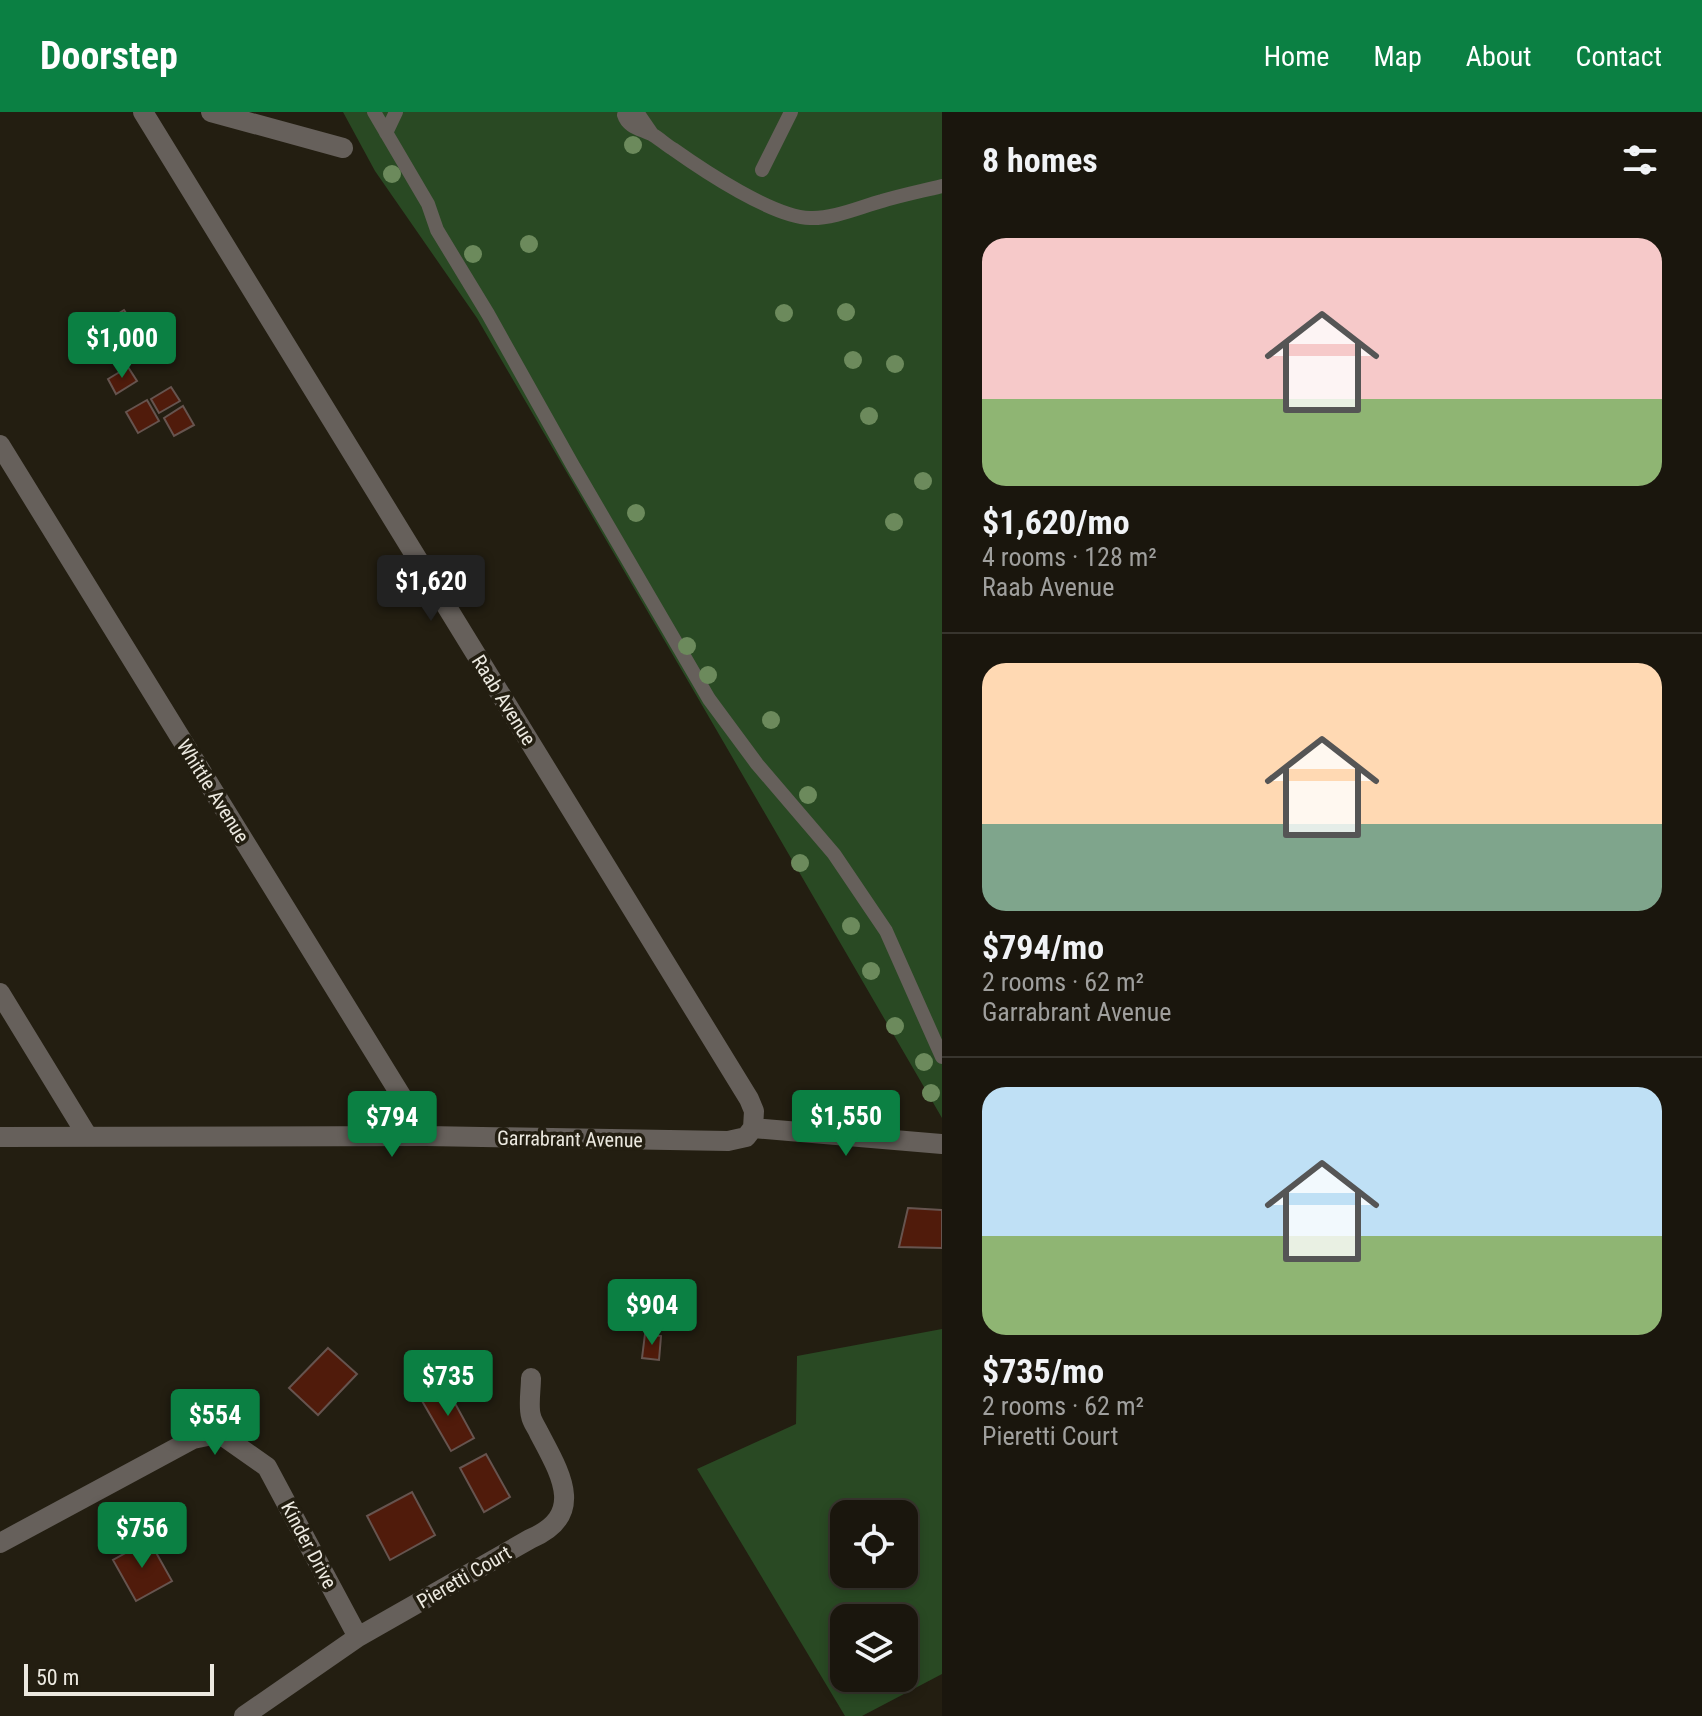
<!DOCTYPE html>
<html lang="en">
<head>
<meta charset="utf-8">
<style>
	:root { --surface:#1a160d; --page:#231f16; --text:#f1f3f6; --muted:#9f9f9d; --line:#38352e; --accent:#0b8043 }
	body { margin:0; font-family:"Roboto Condensed",sans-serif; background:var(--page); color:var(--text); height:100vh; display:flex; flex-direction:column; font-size:30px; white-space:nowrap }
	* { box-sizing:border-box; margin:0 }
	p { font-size:26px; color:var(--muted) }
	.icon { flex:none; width:44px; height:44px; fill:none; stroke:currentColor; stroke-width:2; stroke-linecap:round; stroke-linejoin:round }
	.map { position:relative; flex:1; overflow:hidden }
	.drawer { display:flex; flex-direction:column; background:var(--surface); width:760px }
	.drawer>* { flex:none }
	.controls { position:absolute; left:830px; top:1388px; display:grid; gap:16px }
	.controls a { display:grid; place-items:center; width:88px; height:88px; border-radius:16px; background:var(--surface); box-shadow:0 4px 12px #0003,0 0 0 2px var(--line); font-size:40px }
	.scale { position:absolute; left:24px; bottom:20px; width:190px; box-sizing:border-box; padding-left:8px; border:4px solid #ece9e0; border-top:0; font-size:22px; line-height:28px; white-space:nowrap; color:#ece9e0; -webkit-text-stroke:6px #231e11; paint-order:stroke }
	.price { position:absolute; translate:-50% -68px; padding:0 18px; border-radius:8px; background:var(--accent); color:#fff; font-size:26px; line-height:52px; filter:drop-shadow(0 2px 4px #0008) }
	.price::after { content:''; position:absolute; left:50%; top:48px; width:24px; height:18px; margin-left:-12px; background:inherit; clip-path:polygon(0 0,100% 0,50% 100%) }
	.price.current { background:#222; color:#fff }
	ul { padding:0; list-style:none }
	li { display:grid; align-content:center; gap:16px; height:424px; padding:0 40px }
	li+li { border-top:2px solid var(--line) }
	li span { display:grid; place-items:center; height:248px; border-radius:24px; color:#555 }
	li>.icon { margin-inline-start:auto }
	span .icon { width:144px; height:144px; fill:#fffc; stroke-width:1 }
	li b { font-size:34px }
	h2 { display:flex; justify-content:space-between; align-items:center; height:96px; padding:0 40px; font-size:34px }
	header { display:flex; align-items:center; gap:48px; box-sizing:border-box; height:112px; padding:0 40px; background:var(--accent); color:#fff }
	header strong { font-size:38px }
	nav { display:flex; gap:44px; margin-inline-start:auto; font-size:28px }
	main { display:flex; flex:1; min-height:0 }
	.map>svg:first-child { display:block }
</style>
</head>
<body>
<header>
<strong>Doorstep</strong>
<nav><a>Home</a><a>Map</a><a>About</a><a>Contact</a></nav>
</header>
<main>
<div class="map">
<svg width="942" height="1604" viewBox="0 0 942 1604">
	<rect width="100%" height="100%" fill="#231e11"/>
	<!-- green -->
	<path fill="#294923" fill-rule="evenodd" d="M 343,0 L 942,0 L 942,1006 L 477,206 L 375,59 Z
		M 942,1217 L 942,1562 L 862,1604 L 845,1604 L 697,1357 L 796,1312 L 797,1244 ZM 844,1402 L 904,1402 L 904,1462 L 844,1462 ZM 844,1506 L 904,1506 L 904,1566 L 844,1566 Z"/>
	<!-- building -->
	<path fill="#501b0b" stroke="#66544f" stroke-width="2" d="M 124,198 L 134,213 L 113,226 L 103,211 Z
		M 128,255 L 137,269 L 116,282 L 108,267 Z
		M 171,275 L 180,289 L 159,301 L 151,287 Z
		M 147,288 L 159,309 L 138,321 L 126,300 Z
		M 183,294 L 194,313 L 174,324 L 164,306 Z
		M 908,1096 L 942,1098 L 942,1136 L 899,1135 Z
		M 645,1222 L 661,1224 L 659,1248 L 642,1246 Z
		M 328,1236 L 357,1262 L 318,1303 L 289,1276 Z
		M 445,1273 L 474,1326 L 451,1339 L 421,1287 Z
		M 486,1342 L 510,1385 L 484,1400 L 460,1356 Z
		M 412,1380 L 435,1423 L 390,1448 L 367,1404 Z
		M 149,1428 L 172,1469 L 136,1489 L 113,1448 Z"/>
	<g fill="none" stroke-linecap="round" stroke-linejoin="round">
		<!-- service -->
		<path stroke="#66605b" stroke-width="14" d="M 374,0 L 428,92 L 437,118 L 488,202 L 572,352 L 709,587 L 757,652 L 834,742 L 886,819 L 942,945
			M 626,0 L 624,3 C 628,16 642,17 653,23 C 660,27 666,33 673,37 C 704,59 773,105 810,106 C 833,107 860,95 882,89 C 902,83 922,79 942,74
			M 637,0 L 652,22
			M 386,21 L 396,0
			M 762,58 L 791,0"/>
		<!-- minor -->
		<path stroke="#66605b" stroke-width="20" d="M 143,0 L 749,987 L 754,999 L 753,1016
			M 211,0 L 343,36
			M 0,333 L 426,1024
			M 0,881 L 88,1025
			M 753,1016 L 942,1032
			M 0,1025 L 426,1024 L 728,1029 L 746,1025 L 753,1016
			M 0,1431 L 193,1327 L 212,1323 L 223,1324 L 267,1355 L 358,1525
			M 244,1604 L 358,1525 L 530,1427 C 587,1403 560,1361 539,1321 C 537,1316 532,1310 531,1304 C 528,1294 531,1278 531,1266"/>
	</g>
	<!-- trees -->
	<g fill="#6c8a5c">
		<circle cx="633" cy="33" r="9"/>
		<circle cx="392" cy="62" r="9"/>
		<circle cx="529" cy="132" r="9"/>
		<circle cx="473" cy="142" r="9"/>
		<circle cx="846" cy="200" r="9"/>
		<circle cx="784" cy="201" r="9"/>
		<circle cx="853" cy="248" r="9"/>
		<circle cx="895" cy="252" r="9"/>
		<circle cx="869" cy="304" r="9"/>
		<circle cx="923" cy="369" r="9"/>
		<circle cx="636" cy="401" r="9"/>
		<circle cx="894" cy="410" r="9"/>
		<circle cx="687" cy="534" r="9"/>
		<circle cx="708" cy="563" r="9"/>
		<circle cx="771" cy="608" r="9"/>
		<circle cx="808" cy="683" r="9"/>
		<circle cx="800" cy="751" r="9"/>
		<circle cx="851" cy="814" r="9"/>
		<circle cx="871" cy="859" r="9"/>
		<circle cx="895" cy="914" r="9"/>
		<circle cx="924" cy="950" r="9"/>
		<circle cx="931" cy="981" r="9"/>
	</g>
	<g text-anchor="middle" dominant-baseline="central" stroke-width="7" stroke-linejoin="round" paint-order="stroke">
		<!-- street labels -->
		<g font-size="20" fill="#ece9e0" stroke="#231e11">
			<text transform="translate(504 588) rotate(58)">Raab Avenue</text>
			<text transform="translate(213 679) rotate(58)">Whittle Avenue</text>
			<text transform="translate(570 1027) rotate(1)">Garrabrant Avenue</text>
			<text transform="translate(309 1433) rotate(62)">Kinder Drive</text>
			<text transform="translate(464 1465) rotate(-30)">Pieretti Court</text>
		</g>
	</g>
</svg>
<div class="controls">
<a><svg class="icon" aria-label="locate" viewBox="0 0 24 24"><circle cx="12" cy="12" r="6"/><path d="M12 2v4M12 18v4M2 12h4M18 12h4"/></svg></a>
<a><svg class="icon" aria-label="layers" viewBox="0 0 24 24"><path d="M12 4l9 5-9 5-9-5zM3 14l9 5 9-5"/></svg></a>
</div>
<div class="scale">50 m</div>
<b class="price" style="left:122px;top:268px">$1,000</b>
<b class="price current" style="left:431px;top:511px">$1,620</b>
<b class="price" style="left:846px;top:1046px">$1,550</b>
<b class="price" style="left:392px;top:1047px">$794</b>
<b class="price" style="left:652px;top:1235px">$904</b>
<b class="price" style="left:448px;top:1306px">$735</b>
<b class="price" style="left:215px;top:1345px">$554</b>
<b class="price" style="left:142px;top:1458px">$756</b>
</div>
<section class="drawer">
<h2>8 homes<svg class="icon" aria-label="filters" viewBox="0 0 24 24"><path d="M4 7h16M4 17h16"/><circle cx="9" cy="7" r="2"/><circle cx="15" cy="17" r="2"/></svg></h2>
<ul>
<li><span style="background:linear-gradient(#f6c9c9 65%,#8fb573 0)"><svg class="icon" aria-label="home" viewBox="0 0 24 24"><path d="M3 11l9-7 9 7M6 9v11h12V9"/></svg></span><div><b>$1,620/mo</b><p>4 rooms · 128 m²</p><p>Raab Avenue</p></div></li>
<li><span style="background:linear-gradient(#ffd9b3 65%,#7fa58c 0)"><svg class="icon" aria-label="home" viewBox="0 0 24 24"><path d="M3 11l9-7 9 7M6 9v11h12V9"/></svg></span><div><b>$794/mo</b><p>2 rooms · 62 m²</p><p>Garrabrant Avenue</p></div></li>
<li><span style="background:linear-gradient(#bfe0f5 60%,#8fb573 0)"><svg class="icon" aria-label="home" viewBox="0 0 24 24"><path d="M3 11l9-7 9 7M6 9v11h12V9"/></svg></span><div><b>$735/mo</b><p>2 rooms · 62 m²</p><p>Pieretti Court</p></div></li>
</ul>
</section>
</main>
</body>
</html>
